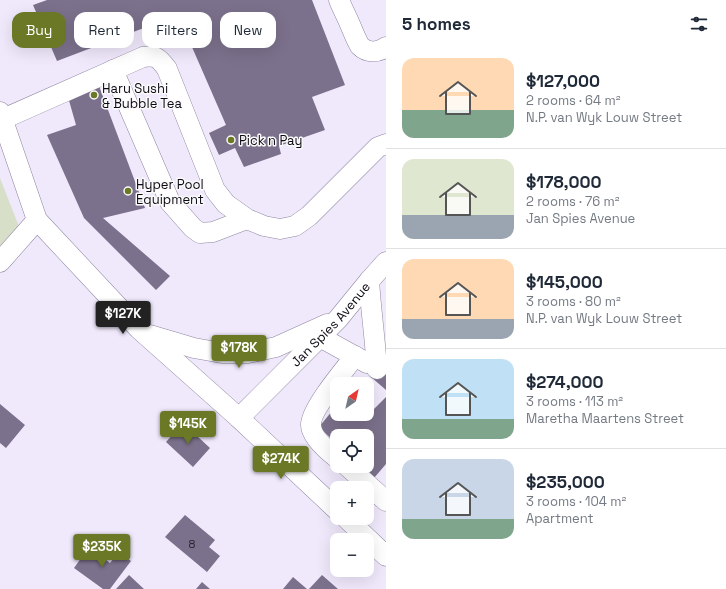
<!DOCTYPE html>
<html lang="en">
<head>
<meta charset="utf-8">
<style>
	:root { --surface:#fff; --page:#f2f2f3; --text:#1f2937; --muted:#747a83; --line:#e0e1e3; --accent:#6b7825 }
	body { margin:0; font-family:"Space Grotesk",sans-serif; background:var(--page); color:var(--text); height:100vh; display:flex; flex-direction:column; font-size:15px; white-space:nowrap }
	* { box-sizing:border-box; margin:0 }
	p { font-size:13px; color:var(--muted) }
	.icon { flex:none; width:22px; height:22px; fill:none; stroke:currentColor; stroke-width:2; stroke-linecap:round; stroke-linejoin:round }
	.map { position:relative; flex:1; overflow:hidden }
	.side { display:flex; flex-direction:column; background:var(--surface); width:340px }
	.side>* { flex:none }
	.hud { position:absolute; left:12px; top:12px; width:314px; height:36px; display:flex; gap:8px }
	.needle { width:26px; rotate:34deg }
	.tools { position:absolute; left:330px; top:377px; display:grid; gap:8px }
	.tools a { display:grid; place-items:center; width:44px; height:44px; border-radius:8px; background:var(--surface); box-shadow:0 4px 16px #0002; font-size:20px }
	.price { position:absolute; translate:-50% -34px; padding:0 9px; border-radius:4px; background:var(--accent); color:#fff; font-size:13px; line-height:26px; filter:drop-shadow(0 1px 2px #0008) }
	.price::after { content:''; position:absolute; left:50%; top:24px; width:12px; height:9px; margin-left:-6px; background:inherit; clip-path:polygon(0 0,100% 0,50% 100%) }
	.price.active { background:#222; color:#fff }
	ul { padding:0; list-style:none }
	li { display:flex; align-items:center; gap:12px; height:100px; padding:0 16px }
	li+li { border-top:1px solid var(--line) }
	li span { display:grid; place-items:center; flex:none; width:112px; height:80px; border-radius:12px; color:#555 }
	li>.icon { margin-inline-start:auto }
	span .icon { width:48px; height:48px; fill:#fffc; stroke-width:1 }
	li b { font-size:17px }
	h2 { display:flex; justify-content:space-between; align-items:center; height:48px; padding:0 16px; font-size:17px }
	.chip { padding:0 14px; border-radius:12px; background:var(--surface); box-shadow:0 4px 16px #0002; font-size:14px; line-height:36px }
	.chip.active { background:var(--accent); color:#fff }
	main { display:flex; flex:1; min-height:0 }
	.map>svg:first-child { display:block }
</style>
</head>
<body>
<main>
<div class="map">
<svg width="386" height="589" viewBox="0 0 386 589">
	<rect width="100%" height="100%" fill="#f0e9fc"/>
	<!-- green -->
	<path fill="#d7dfc9" d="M 0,178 L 20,229 L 0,249 Z"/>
	<!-- building -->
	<path fill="#7c718c" d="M 47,0 L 312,0 L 345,85 L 312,97 L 325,130 L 279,146 L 281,154 L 244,167 L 235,148 L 219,155 L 209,133 L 226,125 L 178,15 L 57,61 L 33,5 Z
		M 99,86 L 145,208 L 103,218 L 170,276 L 156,290 L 84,218 L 47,135 L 76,125 L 68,97 Z
		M 386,361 L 386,390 L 371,377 Z
		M 386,397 L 386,464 L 374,478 L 361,466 L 367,466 L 367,436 L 337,436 L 337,444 L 319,427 L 337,405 L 337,414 L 367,414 L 368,415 Z
		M 0,404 L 25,425 L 6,448 L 0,443 Z
		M 183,423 L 210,448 L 193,467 L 166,442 Z
		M 185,515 L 215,540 L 209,547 L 220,556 L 207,572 L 165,537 Z
		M 89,547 L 110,563 L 119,552 L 131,561 L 110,589 L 103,589 L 74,568 Z
		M 129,575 L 144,589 L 116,589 Z
		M 322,575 L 338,589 L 309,589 Z
		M 293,577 L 307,589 L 283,589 Z
		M 202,582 L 210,589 L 196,589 Z"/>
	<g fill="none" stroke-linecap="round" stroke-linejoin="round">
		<!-- minor casing -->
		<g stroke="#9085a1" stroke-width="21">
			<g id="minor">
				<path d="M 339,0 C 343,10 348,19 352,29 C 354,34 357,41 360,46 C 367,53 378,53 386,47"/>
				<path d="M 113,70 L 170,202 L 193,228 L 200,233 L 213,232 L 247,219"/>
				<path d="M 0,112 L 37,220 L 139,329 L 239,418 L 337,510"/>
				<path d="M 3,119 L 143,57 C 156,55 159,58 167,69 L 215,190 L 226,204 L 247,219 L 264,226 L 280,229 L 295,226 L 309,216 L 378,147 L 386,144"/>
				<path d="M 0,262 L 37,220"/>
				<path d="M 369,281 C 371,310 375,339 377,369"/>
				<path d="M 150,335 L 194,348 L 222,353 L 248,353 L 276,347 L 327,324"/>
				<path d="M 320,337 L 367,363"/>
				<path id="s1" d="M 239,418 L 338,319 L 369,281 L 386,262"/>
				<path d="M 337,458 C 328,451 311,437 311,425 C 310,410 345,369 355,356"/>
				<path d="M 347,466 L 386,501"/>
				<path d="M 346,518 L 386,556"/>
			</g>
		</g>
		<!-- minor -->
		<use href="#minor" stroke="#fff" stroke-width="20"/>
	</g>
	<!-- markers -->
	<g fill="#6b7825" stroke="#fafafa" stroke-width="1.5">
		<circle cx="94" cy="95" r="4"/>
		<circle cx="231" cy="140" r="4"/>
		<circle cx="128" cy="191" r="4"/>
	</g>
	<g text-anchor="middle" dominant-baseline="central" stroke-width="3" stroke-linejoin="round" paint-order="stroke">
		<!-- number labels -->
		<g font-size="11" fill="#2a2432">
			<text x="192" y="544">8</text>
		</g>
		<!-- poi labels -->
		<g font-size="13" fill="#0e0a14" stroke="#fafafa" text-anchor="start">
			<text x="102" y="88">Haru Sushi<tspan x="102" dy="15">&amp; Bubble Tea</tspan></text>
			<text x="239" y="140">Pick n Pay</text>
			<text x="136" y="184">Hyper Pool<tspan x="136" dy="15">Equipment</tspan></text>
		</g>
		<!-- street labels -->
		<g font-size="13" fill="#0e0a14" stroke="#fafafa">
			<text stroke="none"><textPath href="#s1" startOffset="131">Jan Spies Avenue</textPath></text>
		</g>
	</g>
</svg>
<div class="tools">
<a><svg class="needle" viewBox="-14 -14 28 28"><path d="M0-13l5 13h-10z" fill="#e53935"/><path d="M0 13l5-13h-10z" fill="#747a83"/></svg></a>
<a><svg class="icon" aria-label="locate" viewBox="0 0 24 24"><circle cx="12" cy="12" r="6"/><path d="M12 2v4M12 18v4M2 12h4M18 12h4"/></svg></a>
<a>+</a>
<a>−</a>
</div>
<b class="price active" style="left:123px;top:335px">$127K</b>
<b class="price" style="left:239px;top:369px">$178K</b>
<b class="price" style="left:188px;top:445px">$145K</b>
<b class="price" style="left:281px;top:480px">$274K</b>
<b class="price" style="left:102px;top:568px">$235K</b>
<div class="hud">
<a class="chip active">Buy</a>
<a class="chip">Rent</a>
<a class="chip">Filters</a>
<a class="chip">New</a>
</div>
</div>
<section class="side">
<h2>5 homes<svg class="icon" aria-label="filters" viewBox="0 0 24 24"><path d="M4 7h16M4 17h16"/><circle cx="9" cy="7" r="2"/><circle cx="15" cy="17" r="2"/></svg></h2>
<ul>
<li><span style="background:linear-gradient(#ffd9b3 65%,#7fa58c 0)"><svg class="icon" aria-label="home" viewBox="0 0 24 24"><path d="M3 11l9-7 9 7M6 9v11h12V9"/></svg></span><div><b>$127,000</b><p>2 rooms · 64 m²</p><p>N.P. van Wyk Louw Street</p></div></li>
<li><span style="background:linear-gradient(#dfe7d0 70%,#9aa5b1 0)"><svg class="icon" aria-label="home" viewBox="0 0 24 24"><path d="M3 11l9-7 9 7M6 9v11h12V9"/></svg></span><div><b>$178,000</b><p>2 rooms · 76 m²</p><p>Jan Spies Avenue</p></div></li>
<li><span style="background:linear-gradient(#ffd9b3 75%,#9aa5b1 0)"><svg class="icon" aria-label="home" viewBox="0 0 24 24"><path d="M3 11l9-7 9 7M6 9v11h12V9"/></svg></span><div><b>$145,000</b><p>3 rooms · 80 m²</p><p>N.P. van Wyk Louw Street</p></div></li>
<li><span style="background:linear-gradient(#bfe0f5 75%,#7fa58c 0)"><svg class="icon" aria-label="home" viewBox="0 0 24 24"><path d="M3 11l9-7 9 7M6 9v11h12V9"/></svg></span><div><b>$274,000</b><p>3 rooms · 113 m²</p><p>Maretha Maartens Street</p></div></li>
<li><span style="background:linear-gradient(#c9d6e8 75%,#7fa58c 0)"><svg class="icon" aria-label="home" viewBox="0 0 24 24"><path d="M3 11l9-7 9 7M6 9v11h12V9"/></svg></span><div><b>$235,000</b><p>3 rooms · 104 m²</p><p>Apartment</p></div></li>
</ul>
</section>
</main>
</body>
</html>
